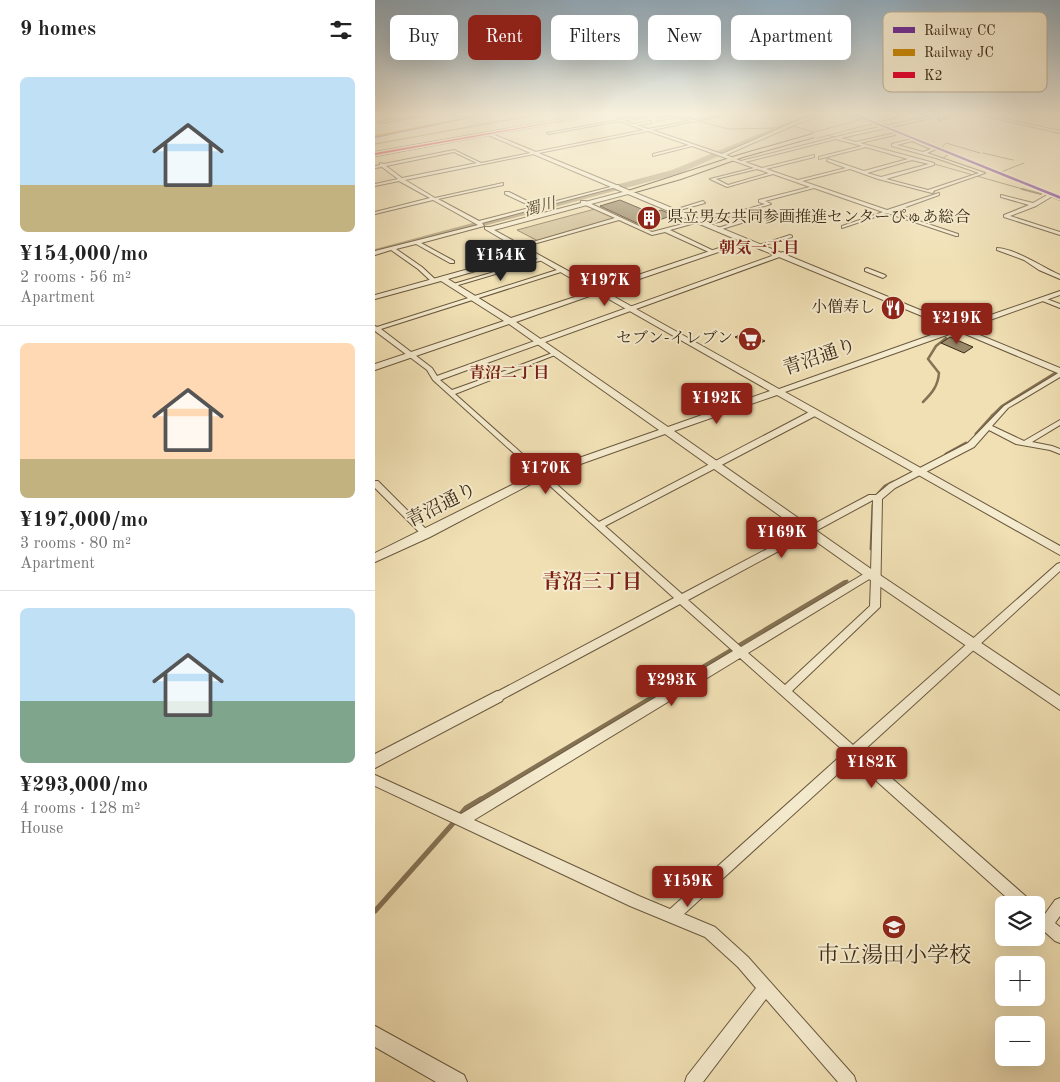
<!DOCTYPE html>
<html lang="en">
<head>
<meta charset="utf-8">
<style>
	:root { --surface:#fff; --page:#f2f2f2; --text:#222; --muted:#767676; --line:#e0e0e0; --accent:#8f2418 }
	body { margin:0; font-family:"Old Standard TT","Noto Serif JP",serif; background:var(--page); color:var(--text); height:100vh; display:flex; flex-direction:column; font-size:19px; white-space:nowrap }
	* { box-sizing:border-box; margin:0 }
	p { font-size:16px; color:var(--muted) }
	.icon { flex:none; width:28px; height:28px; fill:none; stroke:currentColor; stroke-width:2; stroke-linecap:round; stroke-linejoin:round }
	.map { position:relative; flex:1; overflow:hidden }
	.sheet { display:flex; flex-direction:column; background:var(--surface); width:375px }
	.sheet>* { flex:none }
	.top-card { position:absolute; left:15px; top:15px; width:475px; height:45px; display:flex; gap:10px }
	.buttons { position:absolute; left:620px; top:896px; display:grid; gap:10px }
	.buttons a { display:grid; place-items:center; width:50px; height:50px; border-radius:8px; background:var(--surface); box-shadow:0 5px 20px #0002; font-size:25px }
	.price { position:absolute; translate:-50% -42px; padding:0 11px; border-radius:5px; background:var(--accent); color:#fff; font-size:16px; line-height:32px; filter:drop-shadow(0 1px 2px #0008) }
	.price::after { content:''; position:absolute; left:50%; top:30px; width:15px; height:11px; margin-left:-8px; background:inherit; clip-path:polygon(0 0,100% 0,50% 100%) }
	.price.on { background:#222; color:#fff }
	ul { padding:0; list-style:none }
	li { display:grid; align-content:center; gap:10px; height:265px; padding:0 20px }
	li+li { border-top:1px solid var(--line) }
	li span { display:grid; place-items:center; height:155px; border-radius:8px; color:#555 }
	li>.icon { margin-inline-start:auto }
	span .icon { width:90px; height:90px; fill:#fffc; stroke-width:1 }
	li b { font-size:21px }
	h2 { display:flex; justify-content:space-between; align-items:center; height:60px; padding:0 20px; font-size:21px }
	.pill { padding:0 18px; border-radius:8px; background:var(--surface); box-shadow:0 5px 20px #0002; font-size:18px; line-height:45px }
	.pill.on { background:var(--accent); color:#fff }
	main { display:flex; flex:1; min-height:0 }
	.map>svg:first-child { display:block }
</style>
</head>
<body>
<main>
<section class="sheet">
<h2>9 homes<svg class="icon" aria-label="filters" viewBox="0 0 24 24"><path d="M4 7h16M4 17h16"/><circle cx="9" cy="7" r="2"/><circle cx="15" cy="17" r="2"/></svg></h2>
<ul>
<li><span style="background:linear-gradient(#bfe0f5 70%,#c2b280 0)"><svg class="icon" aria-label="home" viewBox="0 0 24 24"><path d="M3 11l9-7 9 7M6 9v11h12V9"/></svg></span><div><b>¥154,000/mo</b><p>2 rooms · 56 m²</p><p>Apartment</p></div></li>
<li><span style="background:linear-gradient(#ffd9b3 75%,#c2b280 0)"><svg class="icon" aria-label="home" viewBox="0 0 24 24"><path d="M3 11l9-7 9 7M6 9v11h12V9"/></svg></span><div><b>¥197,000/mo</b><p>3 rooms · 80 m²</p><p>Apartment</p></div></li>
<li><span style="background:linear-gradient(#bfe0f5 60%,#7fa58c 0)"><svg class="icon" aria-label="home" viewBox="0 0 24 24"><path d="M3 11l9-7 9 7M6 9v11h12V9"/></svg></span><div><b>¥293,000/mo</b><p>4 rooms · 128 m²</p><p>House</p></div></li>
</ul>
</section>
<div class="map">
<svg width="685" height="1082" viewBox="0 0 685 1082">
	<rect width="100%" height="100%" fill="#f0e0b4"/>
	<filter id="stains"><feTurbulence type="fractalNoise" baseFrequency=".004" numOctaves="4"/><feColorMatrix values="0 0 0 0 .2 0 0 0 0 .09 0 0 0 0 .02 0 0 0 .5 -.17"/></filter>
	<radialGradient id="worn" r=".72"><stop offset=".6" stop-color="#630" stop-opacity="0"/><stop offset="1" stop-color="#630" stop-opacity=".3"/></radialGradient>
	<!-- green -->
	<path fill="#d2c199" stroke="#887658" d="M 220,209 L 240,218 L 163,241 L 142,230 Z"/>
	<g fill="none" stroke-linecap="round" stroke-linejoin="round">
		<!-- stream-far5 -->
		<path stroke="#847254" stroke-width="1" d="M 295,114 L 354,129 L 402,128
			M 397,114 L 434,114
			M 412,124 L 442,133
			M 451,135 L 464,138
			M 0,144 L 166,114
			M 608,153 L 638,160
			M 568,158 L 574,154 L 563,150 L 568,149 L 566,148 L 571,143 L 605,153
			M 556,163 L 651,190
			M 649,163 L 626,172 L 664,188"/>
		<!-- stream-far4 -->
		<path stroke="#847254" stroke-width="2" d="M 647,189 L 666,194
			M 678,197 L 685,200"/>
		<!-- stream-far3 -->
		<path stroke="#847254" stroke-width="2.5" d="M 548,402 C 557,393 563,386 564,373 L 553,359 L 561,346 L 571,338
			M 617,416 L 627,406 L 680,373"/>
		<!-- stream-far2 -->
		<path stroke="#847254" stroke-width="3" d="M 601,434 L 618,415
			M 571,454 L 591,443
			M 500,497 L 510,486 L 518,482
			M 496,549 L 498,505
			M 468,583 L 472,581"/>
		<!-- stream-far1 -->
		<path stroke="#847254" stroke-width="4" d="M 104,800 L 470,582"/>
		<!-- stream -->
		<path stroke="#847254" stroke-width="5" d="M 85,815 L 91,808 L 106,799
			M 0,911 L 81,820"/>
		<!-- river -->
		<path fill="#b3a27e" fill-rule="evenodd" d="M 433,114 L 441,114 L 303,174 L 0,255 L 0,249 L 297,170 Z"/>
	</g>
	<!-- building -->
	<path fill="#9a8968" stroke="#3d2b16" d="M 245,200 L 276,213 L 286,210 L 298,215 L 268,226 L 225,206 Z
		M 373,332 L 390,341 L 377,346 L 360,337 Z
		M 575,337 L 598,347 L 589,353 L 566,343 Z"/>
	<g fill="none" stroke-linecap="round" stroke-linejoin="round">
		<!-- minor casing -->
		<g stroke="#6a583e" stroke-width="2">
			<path id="minor" d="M 56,114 L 62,114 L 5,123 L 3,122 Z
				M 74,114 L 98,114 L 82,117 Z
				M 276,114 L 281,114 L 248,121 L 258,124 L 276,121 L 276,123 L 262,125 L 273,129 L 316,121 L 301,117 L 283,121 L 283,119 L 298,116 L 290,114 L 320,120 L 355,114 L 277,130 L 347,154 L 424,120 L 448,114 L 452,114 L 426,122 L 351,155 L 366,161 L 477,133 L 556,116 L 557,118 L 466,138 L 481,142 L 520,133 L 520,135 L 485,143 L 559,163 L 559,165 L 511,179 L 553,190 L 604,173 L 561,158 L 517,146 L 517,144 L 537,139 L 561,149 L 552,153 L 610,173 L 558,191 L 559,192 L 557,193 L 503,179 L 475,169 L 427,181 L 512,210 L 564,193 L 564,195 L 517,212 L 583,234 L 583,236 L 581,236 L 512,213 L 467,228 L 467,226 L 508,212 L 439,188 L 390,201 L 396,204 L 332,223 L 330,223 L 330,221 L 390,204 L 384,202 L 384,200 L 435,187 L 398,174 L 352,187 L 335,179 L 379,168 L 317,146 L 278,156 L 278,154 L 314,145 L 273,131 L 30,180 L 60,198 L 128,183 L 128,185 L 63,199 L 104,221 L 158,207 L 130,194 L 130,192 L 134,192 L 162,206 L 243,185 L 245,186 L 107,223 L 109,226 L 46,243 L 79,261 L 79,263 L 75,263 L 41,244 L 21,249 L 47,267 L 61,280 L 61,282 L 57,282 L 43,269 L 16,250 L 0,255 L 0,251 L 103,225 L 58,200 L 0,214 L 0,212 L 55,198 L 24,181 L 0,186 L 0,184 L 23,179 L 7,167 L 0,168 L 0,166 L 5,165 L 5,163 L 9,164 L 79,150 L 106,163 L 269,130 L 244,121 L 174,134 L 172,133 ZM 461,139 L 487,146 L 444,157 L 444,159 L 491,147 L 533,159 L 489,171 L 453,159 L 452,161 L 471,168 L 423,180 L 391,169 L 439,157 L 439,155 L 387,168 L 370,162 ZM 537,141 L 556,149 L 548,152 L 522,145 ZM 79,152 L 102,163 L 27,178 L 11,166 ZM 537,160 L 554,164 L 506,177 L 492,173 ZM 382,169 L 394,173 L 353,185 L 341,179 Z
				M 472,114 L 476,114 L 499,123 L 496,124 Z
				M 528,114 L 532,114 L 513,119 L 511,118 Z
				M 584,114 L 588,114 L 565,120 L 563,119 Z
				M 629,114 L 633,114 L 619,118 L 617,117 Z
				M 626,195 L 658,203 L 672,195 L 676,195 L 676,197 L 661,206 L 635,216 L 685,232 L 685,235 L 629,217 L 629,215 L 654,205 L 626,197 Z
				M 206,201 L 210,201 L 277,232 L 327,219 L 327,221 L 295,230 L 341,252 L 336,253 L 290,232 L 277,235 L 244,220 L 144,248 L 144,246 L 240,218 L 206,203 Z
				M 328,201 L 330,203 L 301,211 L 299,210 Z
				M 393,212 L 401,216 L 399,217 L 393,215 L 347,229 L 343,228 Z
				M 415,235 L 417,236 L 417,237 L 386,246 L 384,245 Z
				M 622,248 C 641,249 667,267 685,275 L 685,279 L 664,270 L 649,260 L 622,250 Z
				M 408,252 L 411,254 L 410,255 L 112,363 L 124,373 L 180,352 L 185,353 L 80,394 L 224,522 L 436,411 L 442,411 L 442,415 L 230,526 L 307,594 L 494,495 L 501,495 L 514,484 L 593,443 L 629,406 L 685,372 L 685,377 L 633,408 L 617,426 L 649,441 L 685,420 L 685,425 L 657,442 L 677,446 L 685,449 L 685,454 L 675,450 L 641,444 L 614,430 L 599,447 L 520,488 L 507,499 L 505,607 L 417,691 L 478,745 L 682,564 L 685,563 L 685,571 L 487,752 L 655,900 L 657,905 L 640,905 L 478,760 L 309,914 L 340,927 L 373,957 L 479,1076 L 481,1082 L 463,1082 L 391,999 L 328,1082 L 310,1082 L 312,1076 L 381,988 L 363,967 L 330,937 L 255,906 L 0,786 L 0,775 L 86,814 L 358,651 L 305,604 L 126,700 L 122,702 L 118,700 L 117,697 L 118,694 L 299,598 L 58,380 L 52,370 L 0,331 L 0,326 L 2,327 L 185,269 L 189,269 L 189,271 L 6,329 L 57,368 L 62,376 ZM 106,365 L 119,375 L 77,390 L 65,380 ZM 498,500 L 496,571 L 492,572 L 366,647 L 313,600 ZM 496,578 L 495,606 L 410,685 L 373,653 ZM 365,658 L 470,752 L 295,909 L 264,896 L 99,820 Z
				M 166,258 L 171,259 L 80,286 L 75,285 Z
				M 492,268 L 510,275 L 511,276 L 508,278 L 490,271 L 490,269 Z
				M 665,298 L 669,298 L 685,304 L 685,308 L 665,300 Z
				M 0,481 L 3,481 L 54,532 L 55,534 L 54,536 L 48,536 L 0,488 Z
				M 685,898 L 685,916 L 680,923 L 685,927 L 685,943 L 680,941 L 661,924 L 661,908 L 670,914 L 680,900 Z"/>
		</g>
		<!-- tertiary casing -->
		<g stroke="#6a583e" stroke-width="2">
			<path id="tertiary" d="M 601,114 L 607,114 L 685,131 L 685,133 Z
				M 115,133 L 584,326 L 685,291 L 685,295 L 590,329 L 685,368 L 685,374 L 583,331 L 410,392 L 685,546 L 685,555 L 402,395 L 299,431 L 499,571 L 685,696 L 685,710 L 491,577 L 290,434 L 169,477 L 55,537 L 0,562 L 0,553 L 161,473 L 284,430 L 134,324 L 0,370 L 0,364 L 129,321 L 66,281 L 0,299 L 0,295 L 151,253 L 110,229 L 110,227 L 115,227 L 248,192 L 113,135 ZM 253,194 L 365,241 L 224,288 L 119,230 ZM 370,243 L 576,328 L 404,389 L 229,291 ZM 156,255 L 218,291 L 136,318 L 73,279 ZM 223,293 L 395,391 L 293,427 L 141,322 Z
				M 122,691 L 127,693 L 129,697 L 127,701 L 0,768 L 0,754 Z
				M 0,1026 L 89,1075 L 92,1082 L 61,1082 L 0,1047 Z"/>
		</g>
		<!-- trunk casing -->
		<g stroke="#3d2b16" stroke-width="2">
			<path id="trunk" d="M 217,114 L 227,114 L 0,156 L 0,152 Z
				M 441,133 L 443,136 L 368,157 L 306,179 L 257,193 L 253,191 L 364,155 Z"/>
		</g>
		<!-- minor -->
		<use href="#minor" fill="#f5ebce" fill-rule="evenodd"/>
		<!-- tertiary -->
		<use href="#tertiary" fill="#f5ebce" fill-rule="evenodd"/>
		<!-- trunk -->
		<use href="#trunk" fill="#f0e0b4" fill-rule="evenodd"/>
		<!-- trunk-bridge casing -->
		<g stroke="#3d2b16" stroke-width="7" stroke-linecap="butt">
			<path id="trunk-bridge" d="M 441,135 L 521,114"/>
		</g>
		<!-- trunk-bridge -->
		<use href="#trunk-bridge" stroke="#f0e0b4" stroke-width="6"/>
		<!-- bus-1 casing -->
		<g stroke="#f5ebce" stroke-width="3">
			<path id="bus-1" d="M 222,114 L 225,114 L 0,155 L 0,153 Z"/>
		</g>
		<!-- bus-1 -->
		<use href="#bus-1" fill="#e4002b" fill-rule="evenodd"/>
		<!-- rail-1 casing -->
		<g stroke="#f5ebce" stroke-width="3">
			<path id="rail-1" d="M 110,114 L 115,114 L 0,138 L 0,136 Z
				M 476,114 L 480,114 L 685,196 L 685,199 Z"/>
		</g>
		<!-- rail-2 casing -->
		<g stroke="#f5ebce" stroke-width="3">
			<path id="rail-2" d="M 107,114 L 112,114 L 0,137 L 0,135 Z"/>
		</g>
		<!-- rail-1 -->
		<use href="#rail-1" fill="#6f2d98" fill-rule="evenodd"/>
		<!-- rail-2 -->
		<use href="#rail-2" fill="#c88706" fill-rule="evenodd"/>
	</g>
	<!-- sky -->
	<linearGradient id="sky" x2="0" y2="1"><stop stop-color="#93adbe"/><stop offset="0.43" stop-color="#f8f1dd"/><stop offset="1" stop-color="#f8f1dd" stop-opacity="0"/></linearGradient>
	<rect width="685" height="265" fill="url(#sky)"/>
	<!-- icons -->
	<defs>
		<g id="building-disc" transform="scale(1.25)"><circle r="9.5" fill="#8f2418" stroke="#f5ebce"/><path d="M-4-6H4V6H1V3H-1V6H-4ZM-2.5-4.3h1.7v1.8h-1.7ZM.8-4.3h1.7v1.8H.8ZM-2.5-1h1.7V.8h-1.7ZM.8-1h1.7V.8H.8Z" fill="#fff"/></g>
		<g id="restaurant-disc" transform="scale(1.25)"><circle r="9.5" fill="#8f2418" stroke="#f5ebce"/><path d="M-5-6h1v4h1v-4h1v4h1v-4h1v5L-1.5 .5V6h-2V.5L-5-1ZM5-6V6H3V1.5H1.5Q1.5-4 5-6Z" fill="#fff"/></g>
		<g id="supermarket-disc" transform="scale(1.25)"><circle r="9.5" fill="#8f2418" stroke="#f5ebce"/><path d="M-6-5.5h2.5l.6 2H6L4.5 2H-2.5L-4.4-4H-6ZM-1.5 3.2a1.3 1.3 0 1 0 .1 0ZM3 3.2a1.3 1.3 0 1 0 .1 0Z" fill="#fff"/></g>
		<g id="school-disc" transform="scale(1.25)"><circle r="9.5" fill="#8f2418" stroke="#f5ebce"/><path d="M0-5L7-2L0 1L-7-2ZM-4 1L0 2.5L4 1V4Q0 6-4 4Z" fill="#fff"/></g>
	</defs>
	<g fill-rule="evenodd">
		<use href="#building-disc" x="274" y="218"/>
		<use href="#restaurant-disc" x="518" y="308"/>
		<use href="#supermarket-disc" x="375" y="339"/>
		<use href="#school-disc" x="519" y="927"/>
	</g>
	<g text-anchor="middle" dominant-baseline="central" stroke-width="4" stroke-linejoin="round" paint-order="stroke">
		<!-- far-water labels -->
		<g font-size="16" font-style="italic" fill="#604f35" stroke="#f5ebce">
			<text transform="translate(165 208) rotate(-15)">濁川</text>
		</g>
		<!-- far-poi labels -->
		<g font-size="16" fill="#3d2b16" stroke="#f5ebce" text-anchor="end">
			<text x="292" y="218" text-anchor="start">県立男女共同参画推進センターぴゅあ総合</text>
			<text x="500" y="308">小僧寿し</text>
			<text x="358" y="339">セブン-イレブン</text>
		</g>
		<!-- far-neighbourhood labels -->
		<g font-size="16" font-weight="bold" fill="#7a1f14" stroke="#f5ebce">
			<text x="384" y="249">朝気一丁目</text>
			<text x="134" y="374">青沼二丁目</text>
		</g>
		<!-- street labels -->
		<g font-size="19" fill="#3d2b16" stroke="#f5ebce">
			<text transform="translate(445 358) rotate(-19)">青沼通り</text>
			<text transform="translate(67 506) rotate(-27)">青沼通り</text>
		</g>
		<!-- neighbourhood labels -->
		<g font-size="20" font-weight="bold" fill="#7a1f14" stroke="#f5ebce">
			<text x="217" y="583">青沼三丁目</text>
		</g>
		<!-- near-poi labels -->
		<g font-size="22" fill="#3d2b16" stroke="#f5ebce">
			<text x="519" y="956">市立湯田小学校</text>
		</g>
	</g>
	<!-- legend -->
	<rect x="508" y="12" width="164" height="80" rx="8" fill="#f5ebce" stroke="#beb197" stroke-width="1"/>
	<rect x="518" y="27" width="22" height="6" fill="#6f2d98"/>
	<rect x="518" y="49" width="22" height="7" fill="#c88706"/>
	<rect x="518" y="72" width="22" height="6" fill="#e4002b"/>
	<g font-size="14" fill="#3d2b16">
		<text x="549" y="35">Railway CC</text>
		<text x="549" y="57">Railway JC</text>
		<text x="549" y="80">K2</text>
	</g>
	<rect width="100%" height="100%" filter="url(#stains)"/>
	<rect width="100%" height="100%" fill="url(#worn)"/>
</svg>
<div class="buttons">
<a><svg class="icon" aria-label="layers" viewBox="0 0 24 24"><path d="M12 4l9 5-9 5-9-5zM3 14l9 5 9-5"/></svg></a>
<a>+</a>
<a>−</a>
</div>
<b class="price on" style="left:126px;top:282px">¥154K</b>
<b class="price" style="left:230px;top:307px">¥197K</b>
<b class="price" style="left:582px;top:345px">¥219K</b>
<b class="price" style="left:342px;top:425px">¥192K</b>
<b class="price" style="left:171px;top:495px">¥170K</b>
<b class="price" style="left:407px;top:559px">¥169K</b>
<b class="price" style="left:297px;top:707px">¥293K</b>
<b class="price" style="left:497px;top:789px">¥182K</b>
<b class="price" style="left:313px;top:908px">¥159K</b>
<div class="top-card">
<a class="pill">Buy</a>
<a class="pill on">Rent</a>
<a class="pill">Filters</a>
<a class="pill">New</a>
<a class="pill">Apartment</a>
</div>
</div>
</main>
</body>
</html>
